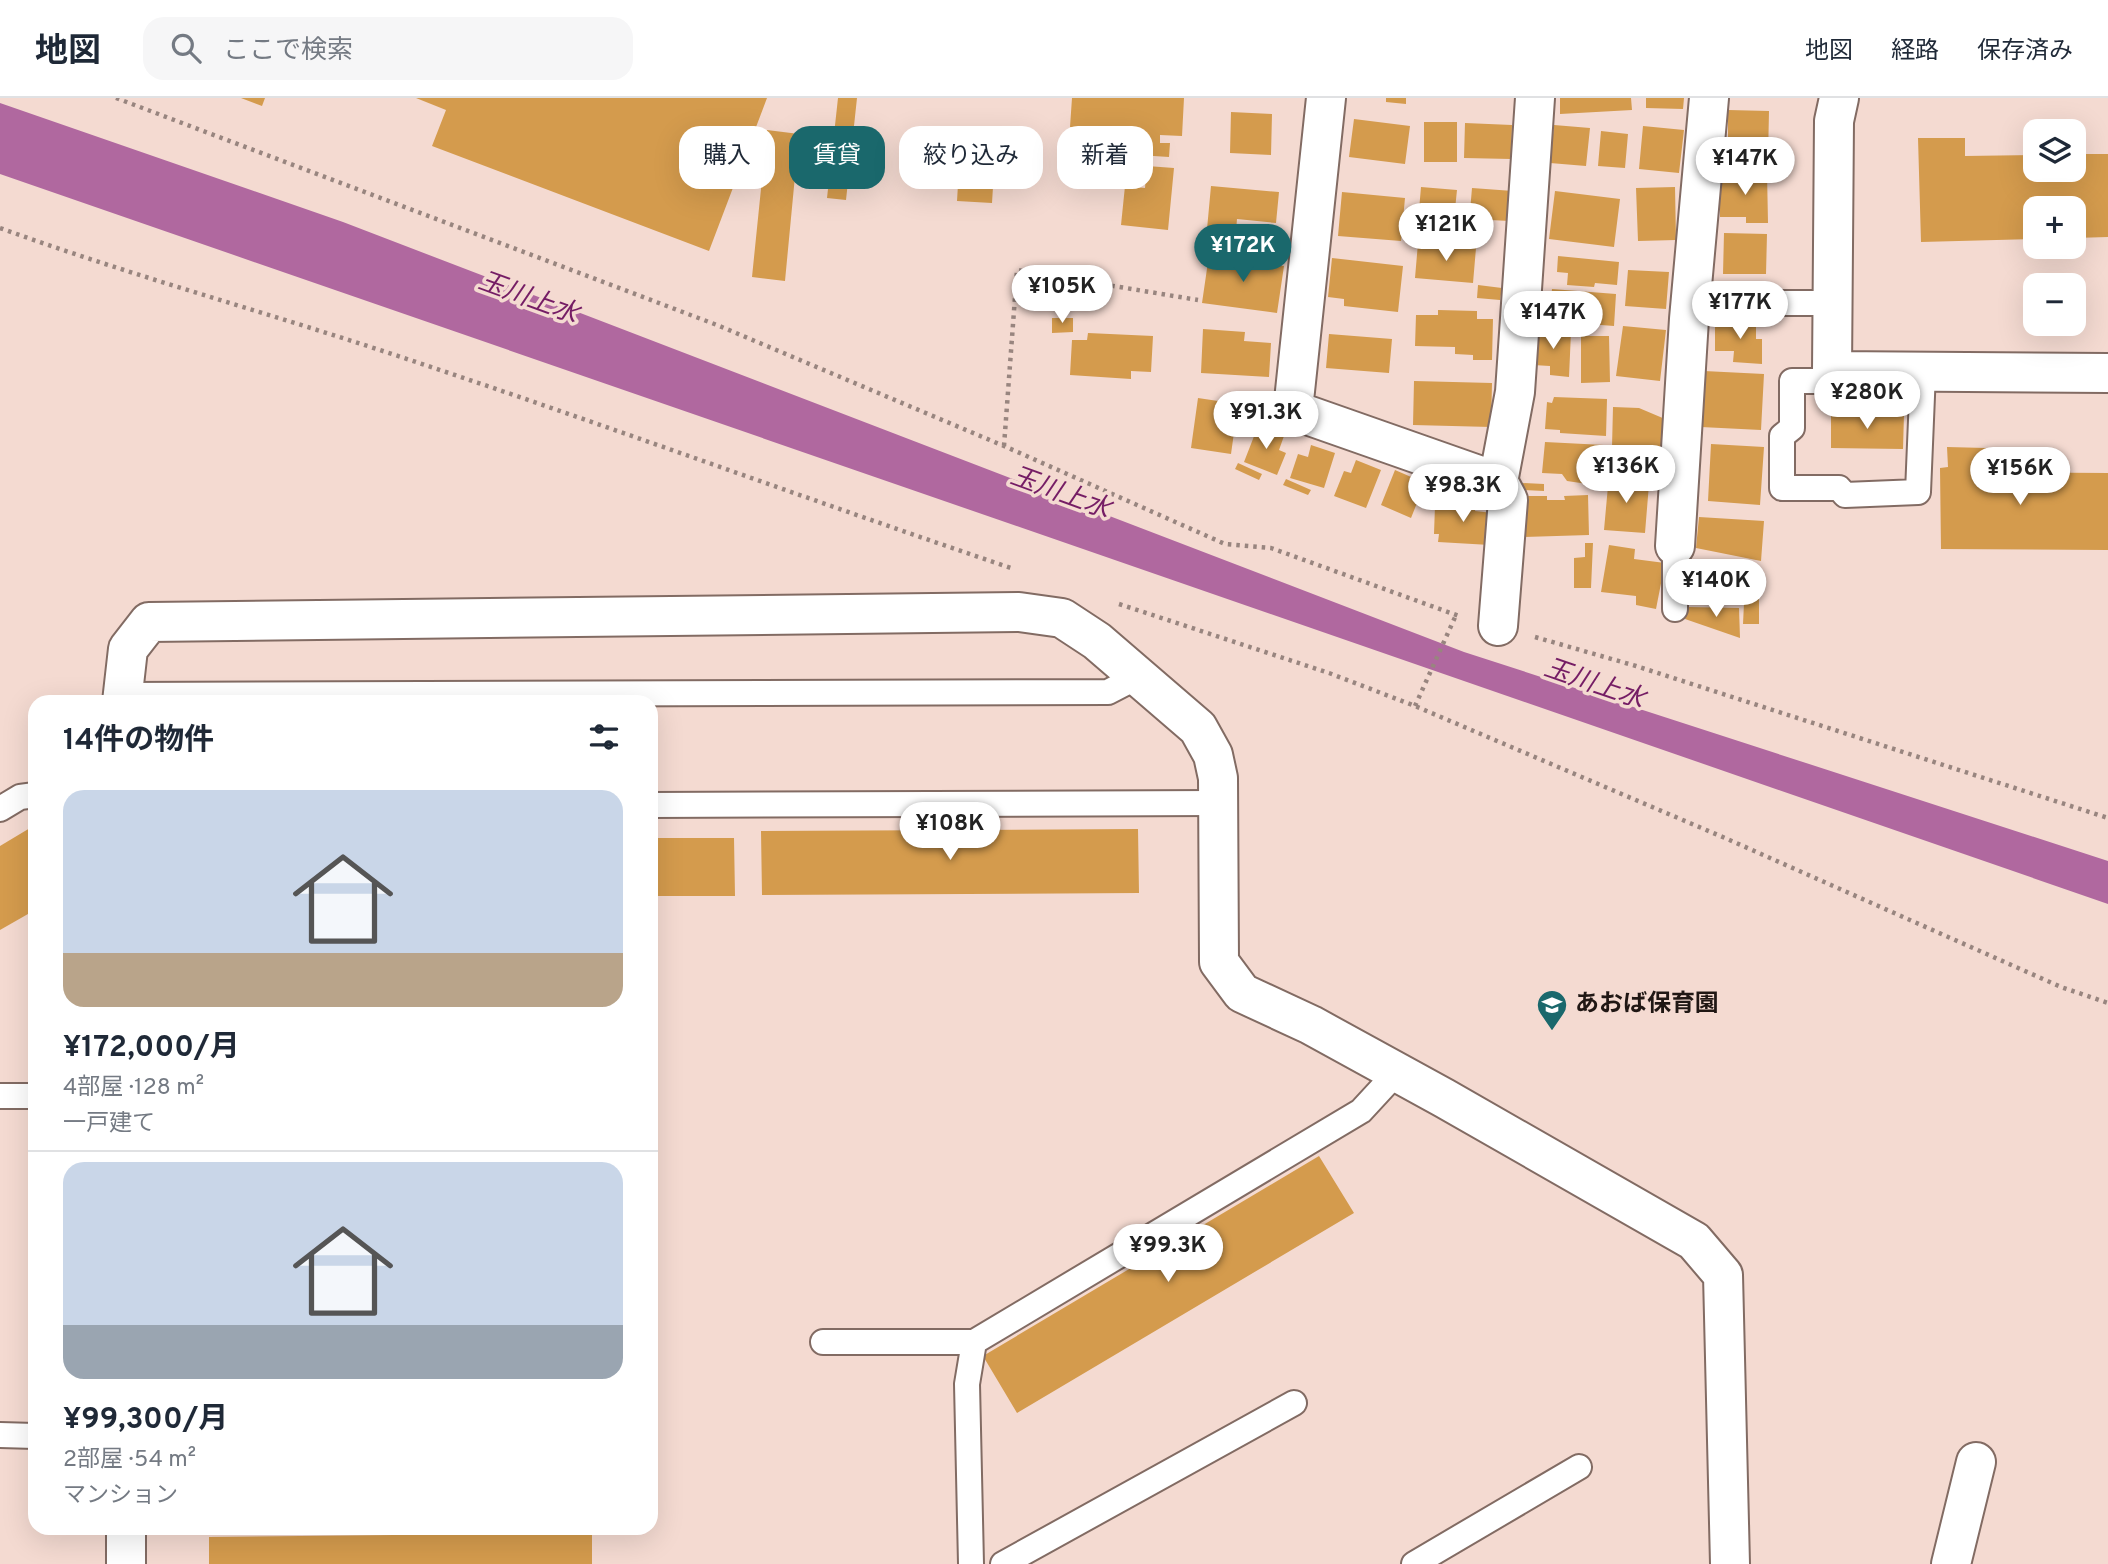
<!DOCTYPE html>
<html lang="ja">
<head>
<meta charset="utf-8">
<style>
	:root { --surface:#fff; --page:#f6f6f7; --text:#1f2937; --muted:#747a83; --line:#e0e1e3; --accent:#1a686c }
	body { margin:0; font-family:Overpass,"Noto Sans JP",sans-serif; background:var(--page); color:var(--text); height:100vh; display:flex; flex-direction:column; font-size:26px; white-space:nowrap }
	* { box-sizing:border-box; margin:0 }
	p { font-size:23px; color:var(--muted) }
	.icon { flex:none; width:38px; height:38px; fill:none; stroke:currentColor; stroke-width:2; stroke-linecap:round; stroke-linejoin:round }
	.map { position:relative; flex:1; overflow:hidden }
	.side { position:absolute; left:28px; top:597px; width:630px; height:840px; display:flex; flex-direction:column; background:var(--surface); border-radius:21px; box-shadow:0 7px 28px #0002 }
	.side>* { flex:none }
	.top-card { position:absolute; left:679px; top:28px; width:665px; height:63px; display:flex; gap:14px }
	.buttons { position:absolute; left:2023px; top:21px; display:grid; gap:14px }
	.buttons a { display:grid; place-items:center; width:63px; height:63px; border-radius:14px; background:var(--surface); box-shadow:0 7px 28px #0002; font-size:35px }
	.price { position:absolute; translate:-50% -60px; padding:0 16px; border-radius:24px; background:#fff; color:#222; font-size:23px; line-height:46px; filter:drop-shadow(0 2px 4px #0008) }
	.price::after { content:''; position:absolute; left:50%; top:42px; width:21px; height:16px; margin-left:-10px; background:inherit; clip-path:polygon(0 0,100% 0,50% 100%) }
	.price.selected { background:var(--accent); color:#fff }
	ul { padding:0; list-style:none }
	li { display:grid; align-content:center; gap:14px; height:371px; padding:0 35px }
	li+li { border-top:2px solid var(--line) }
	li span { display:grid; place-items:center; height:217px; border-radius:21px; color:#555 }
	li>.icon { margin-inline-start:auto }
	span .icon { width:126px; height:126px; fill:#fffc; stroke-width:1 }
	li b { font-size:30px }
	h2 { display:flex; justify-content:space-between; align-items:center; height:84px; padding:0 35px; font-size:30px }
	.tag { padding:0 24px; border-radius:21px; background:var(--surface); box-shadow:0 7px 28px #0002; font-size:24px; line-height:63px }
	.tag.selected { background:var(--accent); color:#fff }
	header { display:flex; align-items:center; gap:42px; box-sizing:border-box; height:98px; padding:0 35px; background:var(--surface); border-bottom:2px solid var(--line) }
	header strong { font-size:33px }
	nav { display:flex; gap:38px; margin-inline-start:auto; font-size:24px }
	.search { width:490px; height:63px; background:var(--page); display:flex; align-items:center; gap:18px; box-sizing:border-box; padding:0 24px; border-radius:21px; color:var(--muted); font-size:26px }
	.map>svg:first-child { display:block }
</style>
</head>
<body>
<header>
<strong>地図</strong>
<div class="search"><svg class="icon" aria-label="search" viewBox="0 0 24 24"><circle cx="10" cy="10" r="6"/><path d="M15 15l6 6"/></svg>ここで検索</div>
<nav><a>地図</a><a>経路</a><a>保存済み</a></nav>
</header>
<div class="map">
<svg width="2108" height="1466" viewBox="0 0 2108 1466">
	<rect width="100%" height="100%" fill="#f4dad1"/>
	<!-- water -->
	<path fill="#b0689f" d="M 0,5 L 343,124 L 1464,554 L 2108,763 L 2108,806 L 0,76 Z"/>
	<!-- building -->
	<path fill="#d49b4d" d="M 241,0 L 265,0 L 262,8 Z
		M 416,0 L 767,0 L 709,153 L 432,48 L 446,12 Z
		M 838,0 L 857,0 L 846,102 L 827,100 Z
		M 1072,0 L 1184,0 L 1182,38 L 1160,37 L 1160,45 L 1170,45 L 1169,59 L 1138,57 L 1137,80 L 1129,80 L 1131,51 L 1104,50 L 1105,30 L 1070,29 Z
		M 1386,0 L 1406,0 L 1406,6 L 1386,4 Z
		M 1560,0 L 1631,0 L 1632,12 L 1560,16 Z
		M 1646,0 L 1684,0 L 1683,11 L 1646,10 Z
		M 1728,12 L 1769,13 L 1768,60 L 1756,60 L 1756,55 L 1728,54 Z
		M 1231,14 L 1272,16 L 1271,57 L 1230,55 Z
		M 1354,21 L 1410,28 L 1405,66 L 1349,59 Z
		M 1424,24 L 1457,24 L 1457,64 L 1424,64 Z
		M 1465,25 L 1512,27 L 1511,61 L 1464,60 Z
		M 1554,27 L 1590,30 L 1586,68 L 1550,65 Z
		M 1643,28 L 1684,32 L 1679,75 L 1639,71 Z
		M 767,32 L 799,36 L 785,183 L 752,179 Z
		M 1601,33 L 1628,36 L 1625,70 L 1598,68 Z
		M 961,37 L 996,40 L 992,105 L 957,103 Z
		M 1918,40 L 1965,40 L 1965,58 L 2035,57 L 2035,72 L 2074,72 L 2074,56 L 2108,56 L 2108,139 L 2074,140 L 2074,110 L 2035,110 L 2035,141 L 1921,144 Z
		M 1147,68 L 1174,70 L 1168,132 L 1121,127 L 1125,88 L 1145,90 Z
		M 1767,74 L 1768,125 L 1746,125 L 1746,119 L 1720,119 L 1720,80 L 1742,80 L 1742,75 Z
		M 1211,88 L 1279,94 L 1276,125 L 1237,121 L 1235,145 L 1206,142 Z
		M 1421,89 L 1457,92 L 1454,121 L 1435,119 L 1434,125 L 1418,124 Z
		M 1675,89 L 1676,142 L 1638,143 L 1636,90 Z
		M 1472,90 L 1513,93 L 1510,123 L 1490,122 L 1489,127 L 1469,125 Z
		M 1555,93 L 1620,101 L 1614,149 L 1549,141 Z
		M 1342,94 L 1405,100 L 1401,143 L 1338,138 Z
		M 1724,135 L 1767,136 L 1766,176 L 1723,176 Z
		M 1418,145 L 1476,150 L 1473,185 L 1415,180 Z
		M 1209,157 L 1284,168 L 1277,215 L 1202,205 Z
		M 1558,158 L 1619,164 L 1617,187 L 1595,185 L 1594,189 L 1567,187 L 1568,175 L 1557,174 Z
		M 1332,160 L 1403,168 L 1398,214 L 1344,208 L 1344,201 L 1328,199 Z
		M 1628,172 L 1669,174 L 1666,211 L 1625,208 Z
		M 1478,187 L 1502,190 L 1500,202 L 1477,200 Z
		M 1552,191 L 1616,196 L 1614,228 L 1549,223 Z
		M 1438,212 L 1477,213 L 1477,221 L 1493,221 L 1492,262 L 1473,262 L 1473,257 L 1455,256 L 1455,249 L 1415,248 L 1416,217 L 1438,217 Z
		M 1052,220 L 1073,220 L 1073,234 L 1052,235 Z
		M 1735,223 L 1756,223 L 1756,241 L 1762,241 L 1762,266 L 1733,264 L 1734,253 L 1715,253 L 1715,228 Z
		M 1623,228 L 1666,232 L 1660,283 L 1616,278 Z
		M 1203,231 L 1245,234 L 1244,243 L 1271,245 L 1269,279 L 1201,275 Z
		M 1535,232 L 1571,234 L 1569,279 L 1550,277 L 1550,268 L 1533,267 Z
		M 1088,235 L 1153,238 L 1151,274 L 1131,273 L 1131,281 L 1070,277 L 1072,242 L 1087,242 Z
		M 1329,236 L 1392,241 L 1389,275 L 1326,270 Z
		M 1581,238 L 1609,238 L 1610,284 L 1581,285 Z
		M 1704,273 L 1764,276 L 1761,332 L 1701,329 Z
		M 1414,283 L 1492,285 L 1491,329 L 1413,327 Z
		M 1554,299 L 1607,301 L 1606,338 L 1560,335 L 1560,332 L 1545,331 L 1547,304 L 1552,305 Z
		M 1198,300 L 1238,306 L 1231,356 L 1191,350 Z
		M 1613,309 L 1639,310 L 1665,321 L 1664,349 L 1612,349 Z
		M 1831,315 L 1904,316 L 1903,351 L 1831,350 Z
		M 1258,328 L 1284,338 L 1279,352 L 1286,355 L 1277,377 L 1244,364 Z
		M 1545,344 L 1604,347 L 1601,388 L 1567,383 L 1562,376 L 1542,375 Z
		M 1711,346 L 1764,349 L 1760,407 L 1708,403 Z
		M 1311,347 L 1335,355 L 1324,390 L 1290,380 L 1298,356 L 1308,359 Z
		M 1947,349 L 1986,350 L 1985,374 L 2108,375 L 2108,452 L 1941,451 L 1940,370 L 1948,369 Z
		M 1356,362 L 1381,372 L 1366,410 L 1334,398 L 1344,373 L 1351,375 Z
		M 1238,365 L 1262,376 L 1259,382 L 1235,371 Z
		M 1395,372 L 1425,385 L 1411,420 L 1381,407 Z
		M 1609,377 L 1641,379 L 1640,385 L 1649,386 L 1645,435 L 1604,432 Z
		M 1286,381 L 1311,392 L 1308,397 L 1283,387 Z
		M 1522,385 L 1544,386 L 1544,393 L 1522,392 Z
		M 1588,397 L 1589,437 L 1523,439 L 1522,398 L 1547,398 L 1547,402 L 1565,402 L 1564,398 Z
		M 1443,403 L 1476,405 L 1475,413 L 1493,415 L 1490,447 L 1438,444 L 1439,436 L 1434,436 L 1435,408 L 1443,409 Z
		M 1699,419 L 1764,423 L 1761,463 L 1696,450 Z
		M 1585,445 L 1593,445 L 1591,490 L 1574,490 L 1574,460 L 1585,459 Z
		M 1609,447 L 1635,451 L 1634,461 L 1665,465 L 1656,511 L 1636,507 L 1636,498 L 1601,494 Z
		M 1689,465 L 1745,465 L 1745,471 L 1755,471 L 1755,484 L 1750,484 L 1750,493 L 1759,493 L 1759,526 L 1743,526 L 1744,505 L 1688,505 Z
		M 1687,509 L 1739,510 L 1740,540 L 1685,521 Z
		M 35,727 L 35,812 L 0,832 L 0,748 Z
		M 1138,731 L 1139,795 L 762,797 L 761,733 Z
		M 651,740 L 734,740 L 735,798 L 651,798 Z
		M 1319,1058 L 1354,1115 L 1017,1315 L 983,1258 Z
		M 592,1435 L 592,1466 L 209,1466 L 209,1439 Z"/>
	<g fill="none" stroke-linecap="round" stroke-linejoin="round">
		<!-- lane casing -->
		<g stroke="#826b63" stroke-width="28">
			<path id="lane" d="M 1691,200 L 1720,205 L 1833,205
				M 1832,271 L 1822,283 L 1792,283 L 1792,330 L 1782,338 L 1782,390 L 1839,390 L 1845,397 L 1918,394 L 1923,274
				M 1675,448 L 1675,511
				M 123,597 L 1108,594 L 1137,579
				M 651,707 L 1217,705
				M 0,711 L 20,699 L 35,697
				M 0,998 L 35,998
				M 823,1244 L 974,1244
				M 0,1337 L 35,1338
				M 971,1466 L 967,1286 L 974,1244 L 1361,1013 L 1397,974
				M 1003,1466 L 1294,1305
				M 1414,1466 L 1579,1369"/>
		</g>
		<!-- street casing -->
		<g stroke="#826b63" stroke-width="42">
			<path id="street" d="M 1326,0 L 1293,312 L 1498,384 L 1515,294 L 1535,0
				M 1839,0 L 1834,23 L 1832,273 L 2108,275
				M 1675,448 L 1689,221 L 1709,0
				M 1498,528 L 1508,402 L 1498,383
				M 122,604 L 128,551 L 149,524 L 1019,514 L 1062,520 L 1097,543 L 1198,630 L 1213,657 L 1218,680 L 1219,864 L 1242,895 L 1311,927 L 1444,1000 L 1694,1143 L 1723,1177 L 1730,1466
				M 126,1466 L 126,1430
				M 1951,1466 L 1976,1364"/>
		</g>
		<!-- path -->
		<path stroke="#98857f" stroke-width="4.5" stroke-dasharray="3.5 5" stroke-linecap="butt" d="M 116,0 L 717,227 L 1004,348 L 1225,446 L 1271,450 L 1459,518
			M 0,130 C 135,179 273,216 410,262 C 612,329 812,403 1014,471
			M 1004,348 L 1017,172 L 1198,202
			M 1119,506 L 1329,575 L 1415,608 L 1725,740 L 2061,889 L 2108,905
			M 1535,539 L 1636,568 L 2108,720
			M 1415,608 L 1456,517"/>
		<!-- lane -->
		<use href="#lane" stroke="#fff" stroke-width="24"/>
		<!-- street -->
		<use href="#street" stroke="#fff" stroke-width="38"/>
	</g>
	<!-- icons -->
	<defs>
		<g id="school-pin" transform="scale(1.575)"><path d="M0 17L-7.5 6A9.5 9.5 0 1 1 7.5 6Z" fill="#1a686c" stroke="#f4dad1"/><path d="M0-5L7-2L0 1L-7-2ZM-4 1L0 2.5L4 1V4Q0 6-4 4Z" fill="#fff"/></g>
	</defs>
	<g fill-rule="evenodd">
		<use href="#school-pin" x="1552" y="907"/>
	</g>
	<g text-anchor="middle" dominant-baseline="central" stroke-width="7" stroke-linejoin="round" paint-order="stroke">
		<!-- poi labels -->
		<g font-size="24" font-weight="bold" fill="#201714" stroke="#f4dad1" text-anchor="start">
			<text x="1575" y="907">あおば保育園</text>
		</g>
		<!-- water labels -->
		<g font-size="26" font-style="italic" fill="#751d65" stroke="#f4dad1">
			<text transform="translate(528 201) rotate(20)">玉川上水</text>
			<text transform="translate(1060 396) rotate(20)">玉川上水</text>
			<text transform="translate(1594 587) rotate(19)">玉川上水</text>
		</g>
	</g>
</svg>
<div class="buttons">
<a><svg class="icon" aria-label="layers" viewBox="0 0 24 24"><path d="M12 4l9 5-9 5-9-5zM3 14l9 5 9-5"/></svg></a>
<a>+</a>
<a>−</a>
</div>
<b class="price" style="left:1745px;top:99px">¥147K</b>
<b class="price" style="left:1446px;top:165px">¥121K</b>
<b class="price selected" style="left:1243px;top:186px">¥172K</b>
<b class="price" style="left:1062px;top:227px">¥105K</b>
<b class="price" style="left:1740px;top:243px">¥177K</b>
<b class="price" style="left:1553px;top:253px">¥147K</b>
<b class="price" style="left:1867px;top:333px">¥280K</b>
<b class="price" style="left:1266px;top:353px">¥91.3K</b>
<b class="price" style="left:1626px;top:407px">¥136K</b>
<b class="price" style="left:2020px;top:409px">¥156K</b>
<b class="price" style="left:1463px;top:426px">¥98.3K</b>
<b class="price" style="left:1716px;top:521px">¥140K</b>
<b class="price" style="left:950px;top:764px">¥108K</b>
<b class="price" style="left:1168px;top:1186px">¥99.3K</b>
<div class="top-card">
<a class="tag">購入</a>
<a class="tag selected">賃貸</a>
<a class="tag">絞り込み</a>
<a class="tag">新着</a>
</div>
<section class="side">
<h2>14件の物件<svg class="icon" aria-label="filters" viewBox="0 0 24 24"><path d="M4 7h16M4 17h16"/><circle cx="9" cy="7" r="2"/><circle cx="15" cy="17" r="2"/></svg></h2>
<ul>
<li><span style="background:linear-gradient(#c9d6e8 75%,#b9a48a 0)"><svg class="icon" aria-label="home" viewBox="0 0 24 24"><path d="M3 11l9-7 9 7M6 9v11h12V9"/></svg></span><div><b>¥172,000/月</b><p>4部屋 · 128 m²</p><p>一戸建て</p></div></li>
<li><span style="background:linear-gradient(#c9d6e8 75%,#9aa5b1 0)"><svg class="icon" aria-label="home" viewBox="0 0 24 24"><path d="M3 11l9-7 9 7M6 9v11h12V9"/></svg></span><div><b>¥99,300/月</b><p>2部屋 · 54 m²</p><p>マンション</p></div></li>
</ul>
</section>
</div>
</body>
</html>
